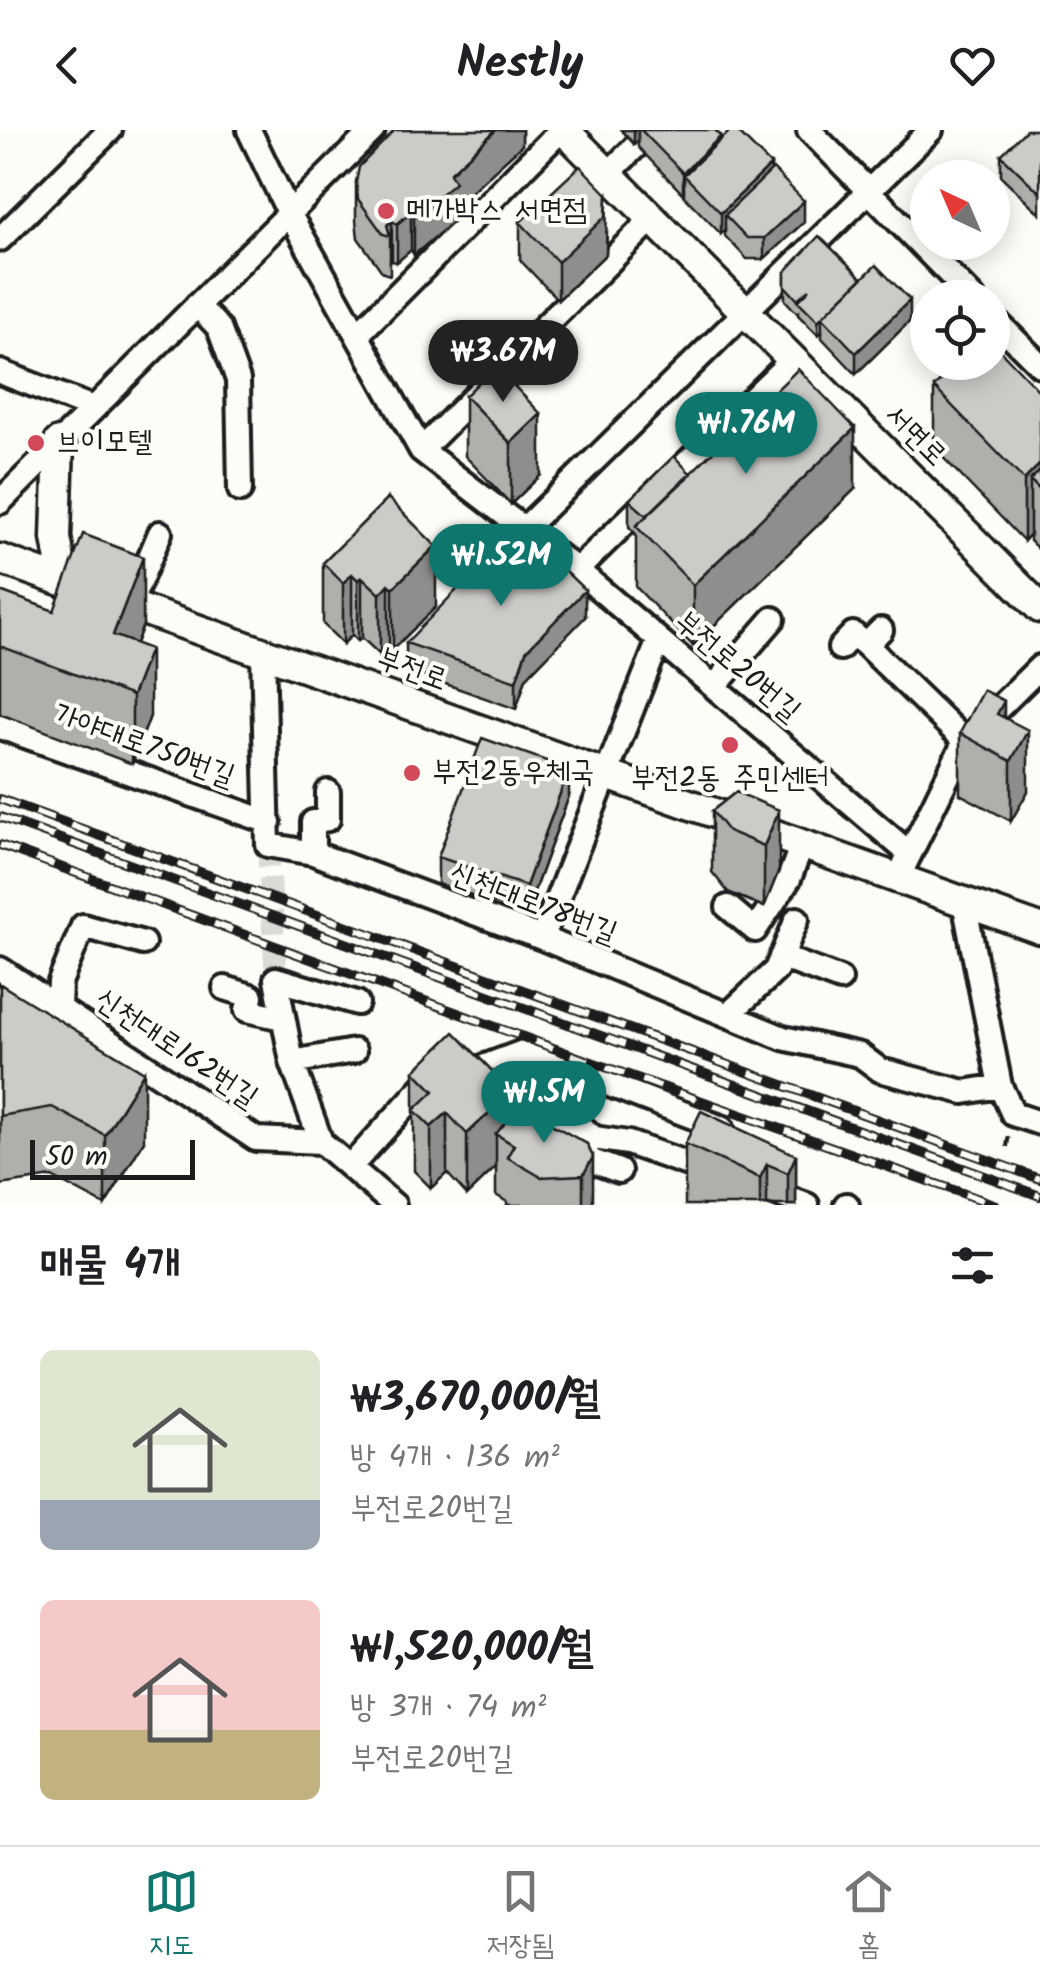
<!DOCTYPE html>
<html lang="ko">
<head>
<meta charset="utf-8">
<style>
	:root { --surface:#fff; --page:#f2f2f2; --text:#202124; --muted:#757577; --line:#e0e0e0; --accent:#0f766e }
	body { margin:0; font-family:Kalam,"Poor Story",sans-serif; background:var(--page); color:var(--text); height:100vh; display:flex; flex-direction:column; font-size:38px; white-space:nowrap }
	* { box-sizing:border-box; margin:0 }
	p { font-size:32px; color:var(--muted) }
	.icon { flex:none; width:55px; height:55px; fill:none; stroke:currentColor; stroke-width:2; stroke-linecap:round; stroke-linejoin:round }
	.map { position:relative; height:1075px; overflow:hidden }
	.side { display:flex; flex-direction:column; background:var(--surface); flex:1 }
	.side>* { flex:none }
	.needle { width:65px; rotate:316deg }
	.fabs { position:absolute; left:910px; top:30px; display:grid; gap:20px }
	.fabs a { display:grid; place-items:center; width:100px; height:100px; border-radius:50%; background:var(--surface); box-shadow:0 5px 25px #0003; font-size:50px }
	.scale { position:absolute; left:30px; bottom:25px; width:165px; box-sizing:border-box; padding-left:10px; border:5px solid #1c1c1c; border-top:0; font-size:28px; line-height:35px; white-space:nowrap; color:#1c1c1c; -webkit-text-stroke:8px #fdfcf7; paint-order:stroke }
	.price { position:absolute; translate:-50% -85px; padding:0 22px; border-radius:35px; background:var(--accent); color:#fff; font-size:32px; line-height:65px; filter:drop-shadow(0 2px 5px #0008) }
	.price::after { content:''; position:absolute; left:50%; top:60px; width:30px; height:22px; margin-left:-15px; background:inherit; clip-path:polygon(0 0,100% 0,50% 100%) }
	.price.on { background:#222; color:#fff }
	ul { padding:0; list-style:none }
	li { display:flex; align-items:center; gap:30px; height:250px; padding:0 40px }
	li span { display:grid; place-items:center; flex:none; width:280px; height:200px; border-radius:15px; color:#555 }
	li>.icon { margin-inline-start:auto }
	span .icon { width:120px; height:120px; fill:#fffc; stroke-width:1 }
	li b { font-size:42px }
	h2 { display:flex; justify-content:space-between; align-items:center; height:120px; padding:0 40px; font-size:42px }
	header { display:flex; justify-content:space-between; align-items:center; height:130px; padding:0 40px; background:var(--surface); font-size:45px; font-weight:600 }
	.tabs { display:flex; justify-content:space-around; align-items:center; height:140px; border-top:2px solid var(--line); background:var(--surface); font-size:28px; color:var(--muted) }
	.tabs a { display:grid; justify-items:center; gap:5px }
	.tabs .on { color:var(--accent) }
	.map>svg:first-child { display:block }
</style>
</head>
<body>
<header><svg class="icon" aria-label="back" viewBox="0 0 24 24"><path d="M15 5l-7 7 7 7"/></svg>Nestly<svg class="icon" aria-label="heart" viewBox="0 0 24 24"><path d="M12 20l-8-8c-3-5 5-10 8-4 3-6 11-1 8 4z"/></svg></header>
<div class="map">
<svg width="1040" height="1075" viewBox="0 0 1040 1075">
	<rect width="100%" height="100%" fill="#fdfcf7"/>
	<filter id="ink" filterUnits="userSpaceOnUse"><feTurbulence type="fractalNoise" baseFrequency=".01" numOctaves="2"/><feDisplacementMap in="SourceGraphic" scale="20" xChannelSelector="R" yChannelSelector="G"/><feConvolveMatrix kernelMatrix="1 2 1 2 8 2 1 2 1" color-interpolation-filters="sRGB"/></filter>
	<g filter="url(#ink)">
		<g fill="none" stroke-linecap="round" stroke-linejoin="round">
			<!-- minor-tunnel -->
			<path stroke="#dbdad6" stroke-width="22" stroke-dasharray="22 11" stroke-linecap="butt" d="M 268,715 L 276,849"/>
			<!-- minor casing -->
			<g stroke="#1c1c1c" stroke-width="30">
				<path id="minor" d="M 249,0 L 289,83 L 421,320 L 577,440 L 910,724
					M 809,0 L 973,168
					M 608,44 L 652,0
					M 0,109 L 110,0
					M 197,175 L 219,198 L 238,250 L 240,360
					M 992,187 L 1040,235
					M 358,204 L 561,0
					M 0,242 L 93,278
					M 421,320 L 652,89
					M 0,372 L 373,0
					M 524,399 L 931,0
					M 577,440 L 792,230
					M 131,472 L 160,403
					M 866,515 L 965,611
					M 840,518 L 853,504 L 866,515 L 881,500
					M 263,521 L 268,715 L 313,723 L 542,808 L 783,908 L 860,925 L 880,940 L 964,962 L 1000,956
					M 714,557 L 773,489
					M 0,597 L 269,692
					M 313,723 L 313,692 L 328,689 L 328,662
					M 904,736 L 965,611 L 1040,537
					M 964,772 L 1000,956 L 1013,984 L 1040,993
					M 728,777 L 755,800 L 789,749 L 802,714
					M 542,808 L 659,510
					M 781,827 L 840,849
					M 0,839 L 256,1009 L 321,1012
					M 225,858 L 251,866 L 247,880 L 282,888
					M 357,873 L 276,849 L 292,932 L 321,1012 L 394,1075
					M 59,877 L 60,852 L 83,796 L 143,813
					M 729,884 L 776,840 L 797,789
					M 292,932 L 354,921
					M 573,941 L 564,965 L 580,974 L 571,987 L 594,1008 L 628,1013 L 714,1043
					M 556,996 L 592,1031 L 619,1041
					M 350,1037 L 438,940 L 459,946 L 523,922 L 722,998
					M 768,1061 L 807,1075
					M 846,1075 L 847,1075"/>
			</g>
			<!-- major casing -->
			<g stroke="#1c1c1c" stroke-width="35">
				<path id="major" d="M 564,0 L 1040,478
					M 59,312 L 56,408 L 64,452
					M 0,429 L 1040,799"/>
			</g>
			<!-- path -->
			<path stroke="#1c1c1c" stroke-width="4" stroke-dasharray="10 8" stroke-linecap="butt" d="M 1007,1017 L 1009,1003"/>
			<!-- minor -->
			<use href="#minor" stroke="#fdfcf7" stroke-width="22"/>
			<!-- major -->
			<use href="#major" stroke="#fdfcf7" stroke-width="28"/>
			<!-- rail casing -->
			<g stroke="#1c1c1c" stroke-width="10">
				<path id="rail" d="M 0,669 L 1040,1049
					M 0,687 L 1040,1066
					M 0,715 L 583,929 L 996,1075"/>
			</g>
			<!-- rail -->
			<use href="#rail" stroke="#fdfcf7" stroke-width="6" stroke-dasharray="19" stroke-linecap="butt"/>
		</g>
		<!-- wall -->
		<path fill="#afafac" stroke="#1c1c1c" stroke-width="2.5" d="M 522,0 L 522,15 L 455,76 L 455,90 L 414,125 L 411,120 L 397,132 L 390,131 L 390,145 L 383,143 L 358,108 L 356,90 L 356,52 Z
			M 621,0 L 715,0 L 721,10 L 771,41 L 804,92 L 764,129 L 747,129 L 725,106 L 725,100 L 721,104 L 684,66 L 684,62 L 683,64 L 638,17 L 638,11 L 634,14 Z
			M 1040,0 L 1040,84 L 1001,46 L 1001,25 Z
			M 520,92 L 607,102 L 606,124 L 558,170 L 520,130 Z
			M 785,142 L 862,149 L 910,191 L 856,244 L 822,208 L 822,202 L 818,205 L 798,185 L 798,182 L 797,183 L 785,170 Z
			M 934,257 L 1040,262 L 1040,421 L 1030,411 L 1030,404 L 1024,411 L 934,318 Z
			M 465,266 L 541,345 L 511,374 L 465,326 Z
			M 691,344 L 855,359 L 693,516 L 636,457 L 636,404 L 629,397 L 629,370 Z
			M 388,368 L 436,477 L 393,519 L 389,515 L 380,525 L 362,508 L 358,511 L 352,505 L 343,514 L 323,494 L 323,433 Z
			M 0,461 L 54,481 L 143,495 L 136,513 L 150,586 L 132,634 L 0,584 Z
			M 585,487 L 526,548 L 516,579 L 406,540 L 406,513 Z
			M 1004,587 L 1028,661 L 1011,691 L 960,664 L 960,603 Z
			M 736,662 L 779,740 L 764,777 L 728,762 L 712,742 L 712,681 Z
			M 569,666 L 526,783 L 438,754 L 438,727 Z
			M 0,854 L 144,1011 L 105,1075 L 52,1047 L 0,1055 Z
			M 414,941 L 512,985 L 587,1014 L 593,1075 L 507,1075 L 507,1072 L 496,1065 L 496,1037 L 467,1065 L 447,1043 L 431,1058 L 414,1041 Z
			M 685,1014 L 796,1025 L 796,1075 L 685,1075 Z"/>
		<!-- shaded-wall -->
		<path fill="#8f8e8c" stroke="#1c1c1c" stroke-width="2.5" d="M 496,0 L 522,0 L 522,15 L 455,76 L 455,90 L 414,125 L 414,87 L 450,43 Z
			M 634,0 L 638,0 L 638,11 L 634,14 Z
			M 721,6 L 721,26 L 684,45 L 684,62 L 683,64 L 683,43 Z
			M 771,35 L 771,56 L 725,85 L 725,100 L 721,104 L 721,83 Z
			M 607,64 L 606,124 L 558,170 L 558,132 Z
			M 804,71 L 804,92 L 764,129 L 764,108 Z
			M 411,82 L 411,120 L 397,132 L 397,94 Z
			M 392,91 L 392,130 L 390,131 L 390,106 L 387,95 Z
			M 910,170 L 910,191 L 856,244 L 856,223 Z
			M 822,187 L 822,202 L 818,205 L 818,191 Z
			M 541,284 L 541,345 L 511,374 L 511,313 Z
			M 855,298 L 855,359 L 693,516 L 693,455 Z
			M 1040,334 L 1040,360 L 1030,350 L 1030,404 L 1024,411 L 1024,350 Z
			M 436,416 L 436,477 L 393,519 L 393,458 Z
			M 143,427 L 143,495 L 118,561 L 113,505 Z
			M 352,444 L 352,505 L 343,514 L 343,453 Z
			M 362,447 L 362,508 L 358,511 L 358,450 Z
			M 389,454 L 389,515 L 380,525 L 380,464 Z
			M 585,460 L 585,487 L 526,548 L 516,579 L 516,551 L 526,521 Z
			M 150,519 L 150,586 L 132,634 L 132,566 Z
			M 1004,571 L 1004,627 L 997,584 Z
			M 1028,600 L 1028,661 L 1011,691 L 1011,631 Z
			M 569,639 L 569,666 L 526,783 L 526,756 Z
			M 779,680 L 779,740 L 764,777 L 764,716 Z
			M 144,942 L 144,1011 L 105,1075 L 105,1005 Z
			M 512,961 L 512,1014 L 496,1004 L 496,1037 L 467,1065 L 467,1004 Z
			M 447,983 L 447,1043 L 431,1058 L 431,997 Z
			M 796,1025 L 796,1075 L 788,1075 L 788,1043 Z
			M 593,1027 L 593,1075 L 583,1075 L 583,1045 Z
			M 767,1034 L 767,1075 L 760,1075 L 760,1048 Z"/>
		<!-- building -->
		<path fill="#cccbc8" stroke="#1c1c1c" stroke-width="2.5" d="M 395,0 L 496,0 L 450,43 L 455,52 L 414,87 L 411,82 L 397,94 L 392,91 L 387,95 L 390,106 L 383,104 L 358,69 L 356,52 L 359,37 Z
			M 641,0 L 715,0 L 721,6 L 683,43 Z
			M 731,0 L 736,0 L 771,35 L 721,83 L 684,45 Z
			M 1026,0 L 1040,0 L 1040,63 L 1001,25 Z
			M 580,36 L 607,64 L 606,86 L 558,132 L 520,92 Z
			M 773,39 L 804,71 L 764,108 L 747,108 L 725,85 Z
			M 819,106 L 862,148 L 818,191 L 798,171 L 810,159 L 797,169 L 785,156 L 785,142 Z
			M 876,135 L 910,170 L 856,223 L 822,187 Z
			M 992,212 L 1040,262 L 1040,334 L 1024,350 L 934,257 L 960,232 L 992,232 Z
			M 495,236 L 541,284 L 511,313 L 465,266 Z
			M 798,239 L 855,298 L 693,455 L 636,396 Z
			M 674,326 L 691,344 L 647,386 L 629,370 Z
			M 1040,341 L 1040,360 L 1030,350 Z
			M 388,368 L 436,416 L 393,458 L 389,454 L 380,464 L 362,447 L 358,450 L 352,444 L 343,453 L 323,433 Z
			M 518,396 L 585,460 L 526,521 L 516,551 L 406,513 Z
			M 83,404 L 143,427 L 113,505 L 150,519 L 132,566 L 0,516 L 0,461 L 54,481 Z
			M 983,560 L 1004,571 L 997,584 L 1028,600 L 1011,631 L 960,603 Z
			M 482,608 L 569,639 L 526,756 L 438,727 Z
			M 736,662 L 779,680 L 764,716 L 728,701 L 712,681 Z
			M 0,854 L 144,942 L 105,1005 L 52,977 L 0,986 Z
			M 454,902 L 512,961 L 467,1004 L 447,983 L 431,997 L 414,980 L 434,961 L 414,941 Z
			M 519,976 L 587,1014 L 593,1027 L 583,1045 L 541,1047 L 507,1027 L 514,1015 L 496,1004 Z
			M 701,981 L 796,1025 L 788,1043 L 767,1034 L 760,1048 L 685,1014 Z"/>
	</g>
	<!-- markers -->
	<g fill="#d1495b" stroke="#fdfcf7" stroke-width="4">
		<circle cx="386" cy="81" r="10"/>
		<circle cx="36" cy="313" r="10"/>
		<circle cx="730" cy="615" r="10"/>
		<circle cx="412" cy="643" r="10"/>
	</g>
	<g text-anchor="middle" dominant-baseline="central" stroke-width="8" stroke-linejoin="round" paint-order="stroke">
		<!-- poi labels -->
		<g font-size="30" fill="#1c1c1c" stroke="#fdfcf7" text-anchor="start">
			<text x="406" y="81">메가박스 서면점</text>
			<text x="56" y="313">브이모텔</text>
			<text x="432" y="643">부전2동우체국</text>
			<text x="730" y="649" text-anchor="middle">부전2동 주민센터</text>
		</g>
		<!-- street labels -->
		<g font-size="30" fill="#1c1c1c" stroke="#fdfcf7">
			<text transform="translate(915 306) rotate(45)">서면로</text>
			<text transform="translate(737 537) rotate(40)">부전로20번길</text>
			<text transform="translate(412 540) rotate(20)">부전로</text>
			<text transform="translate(144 616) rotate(20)">가야대로750번길</text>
			<text transform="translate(533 774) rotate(21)">신천대로78번길</text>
			<text transform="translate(176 919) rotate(34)">신천대로162번길</text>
		</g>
	</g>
</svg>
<div class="fabs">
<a><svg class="needle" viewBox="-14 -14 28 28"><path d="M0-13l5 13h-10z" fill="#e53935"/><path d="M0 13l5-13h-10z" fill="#757577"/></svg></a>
<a><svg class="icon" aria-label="locate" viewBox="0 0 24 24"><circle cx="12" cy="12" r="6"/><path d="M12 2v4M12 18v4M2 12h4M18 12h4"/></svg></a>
</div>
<div class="scale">50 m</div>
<b class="price on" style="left:503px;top:275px">₩3.67M</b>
<b class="price" style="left:746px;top:347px">₩1.76M</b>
<b class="price" style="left:501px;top:479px">₩1.52M</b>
<b class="price" style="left:544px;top:1016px">₩1.5M</b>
</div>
<section class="side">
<h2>매물 4개<svg class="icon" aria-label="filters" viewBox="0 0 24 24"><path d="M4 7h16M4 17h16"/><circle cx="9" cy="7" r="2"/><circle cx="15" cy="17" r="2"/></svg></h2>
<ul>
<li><span style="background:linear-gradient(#dfe7d0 75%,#9aa5b1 0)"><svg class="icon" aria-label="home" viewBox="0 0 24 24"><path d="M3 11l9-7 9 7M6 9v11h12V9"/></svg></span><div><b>₩3,670,000/월</b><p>방 4개 · 136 m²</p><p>부전로20번길</p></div></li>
<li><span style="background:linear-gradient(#f6c9c9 65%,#c2b280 0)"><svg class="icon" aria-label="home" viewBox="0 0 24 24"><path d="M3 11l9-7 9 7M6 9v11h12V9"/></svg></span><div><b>₩1,520,000/월</b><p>방 3개 · 74 m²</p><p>부전로20번길</p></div></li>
</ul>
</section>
<nav class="tabs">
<a class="on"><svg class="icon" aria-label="map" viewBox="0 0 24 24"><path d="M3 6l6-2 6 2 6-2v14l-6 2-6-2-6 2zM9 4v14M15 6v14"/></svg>지도</a>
<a><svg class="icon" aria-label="saved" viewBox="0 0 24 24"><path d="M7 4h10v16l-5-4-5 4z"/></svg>저장됨</a>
<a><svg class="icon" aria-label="home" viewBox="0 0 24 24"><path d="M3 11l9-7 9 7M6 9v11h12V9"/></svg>홈</a>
</nav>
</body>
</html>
